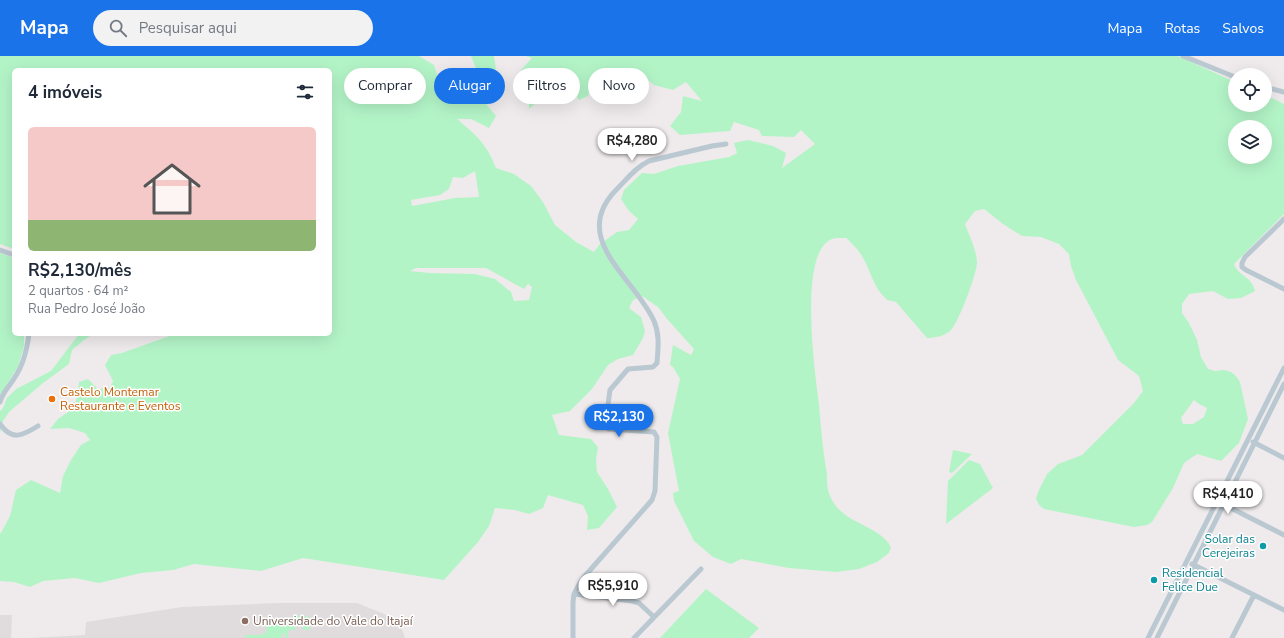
<!DOCTYPE html>
<html lang="pt">
<head>
<meta charset="utf-8">
<style>
	:root { --surface:#fff; --page:#f2f2f3; --text:#1f2937; --muted:#747a83; --line:#e0e1e3; --accent:#1a73e8 }
	body { margin:0; font-family:"Nunito Sans",sans-serif; background:var(--page); color:var(--text); height:100vh; display:flex; flex-direction:column; font-size:15px; white-space:nowrap }
	* { box-sizing:border-box; margin:0 }
	p { font-size:13px; color:var(--muted) }
	.icon { flex:none; width:22px; height:22px; fill:none; stroke:currentColor; stroke-width:2; stroke-linecap:round; stroke-linejoin:round }
	.map { position:relative; flex:1; overflow:hidden }
	.panel { position:absolute; left:12px; top:12px; width:320px; height:268px; display:flex; flex-direction:column; background:var(--surface); border-radius:6px; box-shadow:0 4px 16px #0002 }
	.panel>* { flex:none }
	.top-card { position:absolute; left:344px; top:12px; width:380px; height:36px; display:flex; gap:8px }
	.buttons { position:absolute; left:1228px; top:12px; display:grid; gap:8px }
	.buttons a { display:grid; place-items:center; width:44px; height:44px; border-radius:50%; background:var(--surface); box-shadow:0 4px 16px #0002; font-size:20px }
	.price { position:absolute; translate:-50% -34px; padding:0 9px; border-radius:14px; background:#fff; color:#222; font-size:13px; line-height:26px; filter:drop-shadow(0 1px 2px #0008) }
	.price::after { content:''; position:absolute; left:50%; top:24px; width:12px; height:9px; margin-left:-6px; background:inherit; clip-path:polygon(0 0,100% 0,50% 100%) }
	.price.current { background:var(--accent); color:#fff }
	ul { padding:0; list-style:none }
	li { display:grid; align-content:center; gap:8px; height:212px; padding:0 16px }
	li+li { border-top:1px solid var(--line) }
	li span { display:grid; place-items:center; height:124px; border-radius:6px; color:#555 }
	li>.icon { margin-inline-start:auto }
	span .icon { width:72px; height:72px; fill:#fffc; stroke-width:1 }
	li b { font-size:17px }
	h2 { display:flex; justify-content:space-between; align-items:center; height:48px; padding:0 16px; font-size:17px }
	.chip { padding:0 14px; border-radius:18px; background:var(--surface); box-shadow:0 4px 16px #0002; font-size:14px; line-height:36px }
	.chip.current { background:var(--accent); color:#fff }
	header { display:flex; align-items:center; gap:24px; box-sizing:border-box; height:56px; padding:0 20px; background:var(--accent); color:#fff }
	header strong { font-size:19px }
	nav { display:flex; gap:22px; margin-inline-start:auto; font-size:14px }
	.search { width:280px; height:36px; background:var(--page); display:flex; align-items:center; gap:10px; box-sizing:border-box; padding:0 14px; border-radius:22px; color:var(--muted); font-size:15px }
	.map>svg:first-child { display:block }
</style>
</head>
<body>
<header>
<strong>Mapa</strong>
<div class="search"><svg class="icon" aria-label="search" viewBox="0 0 24 24"><circle cx="10" cy="10" r="6"/><path d="M15 15l6 6"/></svg>Pesquisar aqui</div>
<nav><a>Mapa</a><a>Rotas</a><a>Salvos</a></nav>
</header>
<div class="map">
<svg width="1284" height="582" viewBox="0 0 1284 582">
	<rect width="100%" height="100%" fill="#efebec"/>
	<!-- education -->
	<path fill="#e0dcde" d="M 277,547 L 357,547 L 399,564 L 405,582 L 29,582 L 85,579 L 86,566 L 182,551 Z
		M 0,559 L 12,559 L 11,582 L 0,582 Z"/>
	<!-- green -->
	<path fill="#b3f4c7" fill-rule="evenodd" d="M 0,0 L 419,0 L 434,9 L 442,35 L 450,42 L 467,36 L 477,37 L 496,60 L 489,72 L 471,63 L 457,63 C 476,79 487,88 496,112 L 514,118 L 531,130 L 543,146 L 555,169 L 576,186 L 594,196 L 600,188 L 617,176 L 629,174 L 638,163 L 629,155 L 621,143 L 624,134 L 642,117 L 654,118 L 678,110 L 729,101 L 737,97 L 734,87 L 748,84 L 773,90 L 786,97 L 782,112 L 815,88 L 801,74 L 794,81 L 762,80 L 759,74 L 734,66 L 730,75 L 680,79 L 670,70 L 681,56 L 683,40 L 702,45 L 686,26 L 673,34 L 654,29 L 634,13 L 609,18 L 599,17 L 592,24 L 588,40 L 579,44 C 572,31 566,25 551,24 L 548,36 L 529,53 L 529,43 L 537,35 L 523,24 L 521,14 L 532,2 L 526,0 L 1178,0 L 1235,26 L 1235,49 L 1265,49 L 1265,39 L 1284,48 L 1284,158 L 1234,208 C 1240,222 1251,219 1255,235 L 1241,242 L 1228,243 L 1213,235 L 1189,238 L 1182,248 L 1182,257 L 1189,267 L 1197,284 L 1201,301 L 1208,313 L 1215,315 L 1224,314 L 1231,316 L 1236,320 L 1240,326 L 1248,363 L 1239,387 L 1221,405 L 1197,398 L 1184,407 L 1173,432 L 1152,466 L 1147,469 L 1134,471 L 1044,453 L 1039,449 L 1036,443 L 1038,436 L 1047,418 L 1058,408 L 1082,399 L 1134,347 L 1143,335 L 1139,320 L 1118,304 L 1076,224 L 1071,210 L 1069,198 L 1059,188 L 1041,181 L 1022,180 L 1003,168 L 984,153 L 975,155 L 965,168 C 969,179 977,195 977,207 C 977,217 958,269 950,275 C 944,280 935,282 927,282 L 896,246 L 887,244 C 885,241 882,239 879,235 C 869,220 867,201 852,188 C 851,187 848,183 846,182 C 844,182 842,182 840,182 C 794,178 816,322 819,349 C 821,373 823,396 827,419 C 827,425 827,434 830,440 C 842,469 879,468 891,491 L 889,497 L 877,506 L 859,513 L 836,516 L 789,512 L 741,503 L 731,508 L 713,501 L 694,485 L 674,445 L 673,437 L 679,435 L 668,377 L 680,323 L 673,311 L 670,309 L 673,289 L 691,299 L 694,293 L 668,264 L 658,251 L 642,240 L 633,244 L 629,252 L 641,261 L 645,275 L 643,282 L 633,299 L 618,303 L 608,309 L 592,333 L 570,355 L 552,359 L 559,379 L 591,383 L 598,391 L 596,403 L 597,416 L 608,433 L 617,451 L 599,472 L 587,474 L 588,460 L 583,449 L 548,439 L 543,452 L 529,458 L 515,454 L 495,452 L 489,470 L 478,486 L 444,524 L 303,502 L 261,515 L 194,508 L 173,514 L 141,517 L 99,527 L 75,522 L 43,525 L 30,531 L 14,526 L 0,525 L 0,477 L 1,477 L 10,460 L 16,434 L 31,424 L 60,437 L 63,420 L 71,404 L 81,389 L 90,384 L 85,377 L 69,372 L 50,373 L 58,363 L 74,352 L 78,336 L 79,326 L 88,323 L 98,333 L 110,332 L 113,325 L 105,309 L 111,299 L 122,297 L 175,278 L 330,278 L 330,14 L 14,14 L 14,193 L 0,188 ZM 1235,71 L 1265,71 L 1265,101 L 1235,101 ZM 475,115 L 479,141 L 455,142 L 412,150 L 411,144 L 440,139 L 449,133 L 453,121 L 463,122 ZM 416,212 L 486,212 L 524,233 L 528,228 L 532,231 L 529,244 L 514,245 L 511,236 L 495,223 L 475,218 L 430,217 L 410,215 ZM 1194,344 L 1199,348 L 1207,352 L 1204,361 L 1193,368 L 1183,368 L 1181,362 Z
		M 471,0 L 494,0 L 496,13 L 487,21 L 477,15 Z
		M 0,197 L 14,202 L 14,278 L 24,278 L 24,290 L 18,311 L 0,339 Z
		M 79,278 L 93,278 L 84,284 L 72,294 L 69,308 L 43,327 L 9,356 L 3,365 L 0,377 L 0,355 L 3,352 L 7,342 L 16,333 L 51,315 Z
		M 953,394 L 972,398 L 952,417 L 949,416 Z
		M 969,404 L 980,408 L 993,432 L 946,468 L 948,425 Z
		M 706,533 L 759,572 L 749,582 L 660,582 Z
		M 297,559 L 309,561 L 310,574 L 303,573 L 302,569 L 299,568 L 295,570 L 295,574 L 288,574 L 288,582 L 285,582 L 285,577 L 282,578 L 283,580 L 280,582 L 245,582 L 245,579 L 263,579 L 263,577 L 267,577 L 266,570 L 254,570 L 254,567 L 274,567 L 279,568 Z"/>
	<g fill="none" stroke-linecap="round" stroke-linejoin="round">
		<!-- street -->
		<path stroke="#bac8d1" stroke-width="5" d="M 1183,0 L 1235,21
			M 1265,31 L 1284,36
			M 1284,163 L 1245,201 L 1242,207 L 1242,211 L 1246,214 L 1284,233
			M 0,194 L 14,199
			M 0,346 C 3,335 10,330 15,321 C 24,308 27,293 29,278
			M 0,368 C 12,385 22,380 38,370
			M 1253,386 L 1284,402
			M 1217,445 L 1284,479
			M 1192,508 L 1284,554
			M 574,538 L 632,545 L 639,547 L 654,561
			M 573,582 L 573,546 L 574,538 L 577,532 L 584,521 L 652,444 L 655,435 L 657,381 L 654,376 L 609,373 L 605,371 L 610,334 L 628,313 L 653,311 L 657,307 C 658,292 660,279 654,265 C 634,221 568,182 617,133 C 627,123 636,111 649,105 L 712,90 L 726,88
			M 634,582 L 701,513
			M 1148,582 L 1284,312
			M 1157,582 L 1284,328
			M 1232,582 L 1254,539"/>
	</g>
	<!-- markers -->
	<circle fill="#e8710a" stroke="#fff" stroke-width="1.5" cx="52" cy="343" r="4"/>
	<g fill="#0f9aa8" stroke="#fff" stroke-width="1.5">
		<circle cx="1263" cy="490" r="4"/>
		<circle cx="1154" cy="524" r="4"/>
	</g>
	<circle fill="#8d6e63" stroke="#fff" stroke-width="1.5" cx="245" cy="565" r="4"/>
	<g text-anchor="middle" dominant-baseline="central" stroke-width="3" stroke-linejoin="round" paint-order="stroke">
		<!-- food labels -->
		<g font-size="12" fill="#c56008" stroke="#fff" text-anchor="start">
			<text x="60" y="336">Castelo Montemar<tspan x="60" dy="14">Restaurante e Eventos</tspan></text>
		</g>
		<!-- culture labels -->
		<g font-size="12" fill="#0d838f" stroke="#fff" text-anchor="end">
			<text x="1255" y="483">Solar das<tspan x="1255" dy="14">Cerejeiras</tspan></text>
			<text x="1162" y="517" text-anchor="start">Residencial<tspan x="1162" dy="14">Felice Due</tspan></text>
		</g>
		<!-- education labels -->
		<g font-size="12" fill="#785e54" stroke="#fff" text-anchor="start">
			<text x="253" y="565">Universidade do Vale do Itajaí</text>
		</g>
	</g>
</svg>
<div class="buttons">
<a><svg class="icon" aria-label="locate" viewBox="0 0 24 24"><circle cx="12" cy="12" r="6"/><path d="M12 2v4M12 18v4M2 12h4M18 12h4"/></svg></a>
<a><svg class="icon" aria-label="layers" viewBox="0 0 24 24"><path d="M12 4l9 5-9 5-9-5zM3 14l9 5 9-5"/></svg></a>
</div>
<b class="price" style="left:632px;top:106px">R$4,280</b>
<b class="price current" style="left:619px;top:382px">R$2,130</b>
<b class="price" style="left:1228px;top:459px">R$4,410</b>
<b class="price" style="left:613px;top:551px">R$5,910</b>
<div class="top-card">
<a class="chip">Comprar</a>
<a class="chip current">Alugar</a>
<a class="chip">Filtros</a>
<a class="chip">Novo</a>
</div>
<section class="panel">
<h2>4 imóveis<svg class="icon" aria-label="filters" viewBox="0 0 24 24"><path d="M4 7h16M4 17h16"/><circle cx="9" cy="7" r="2"/><circle cx="15" cy="17" r="2"/></svg></h2>
<ul>
<li><span style="background:linear-gradient(#f6c9c9 75%,#8fb573 0)"><svg class="icon" aria-label="home" viewBox="0 0 24 24"><path d="M3 11l9-7 9 7M6 9v11h12V9"/></svg></span><div><b>R$2,130/mês</b><p>2 quartos · 64 m²</p><p>Rua Pedro José João</p></div></li>
</ul>
</section>
</div>
</body>
</html>
